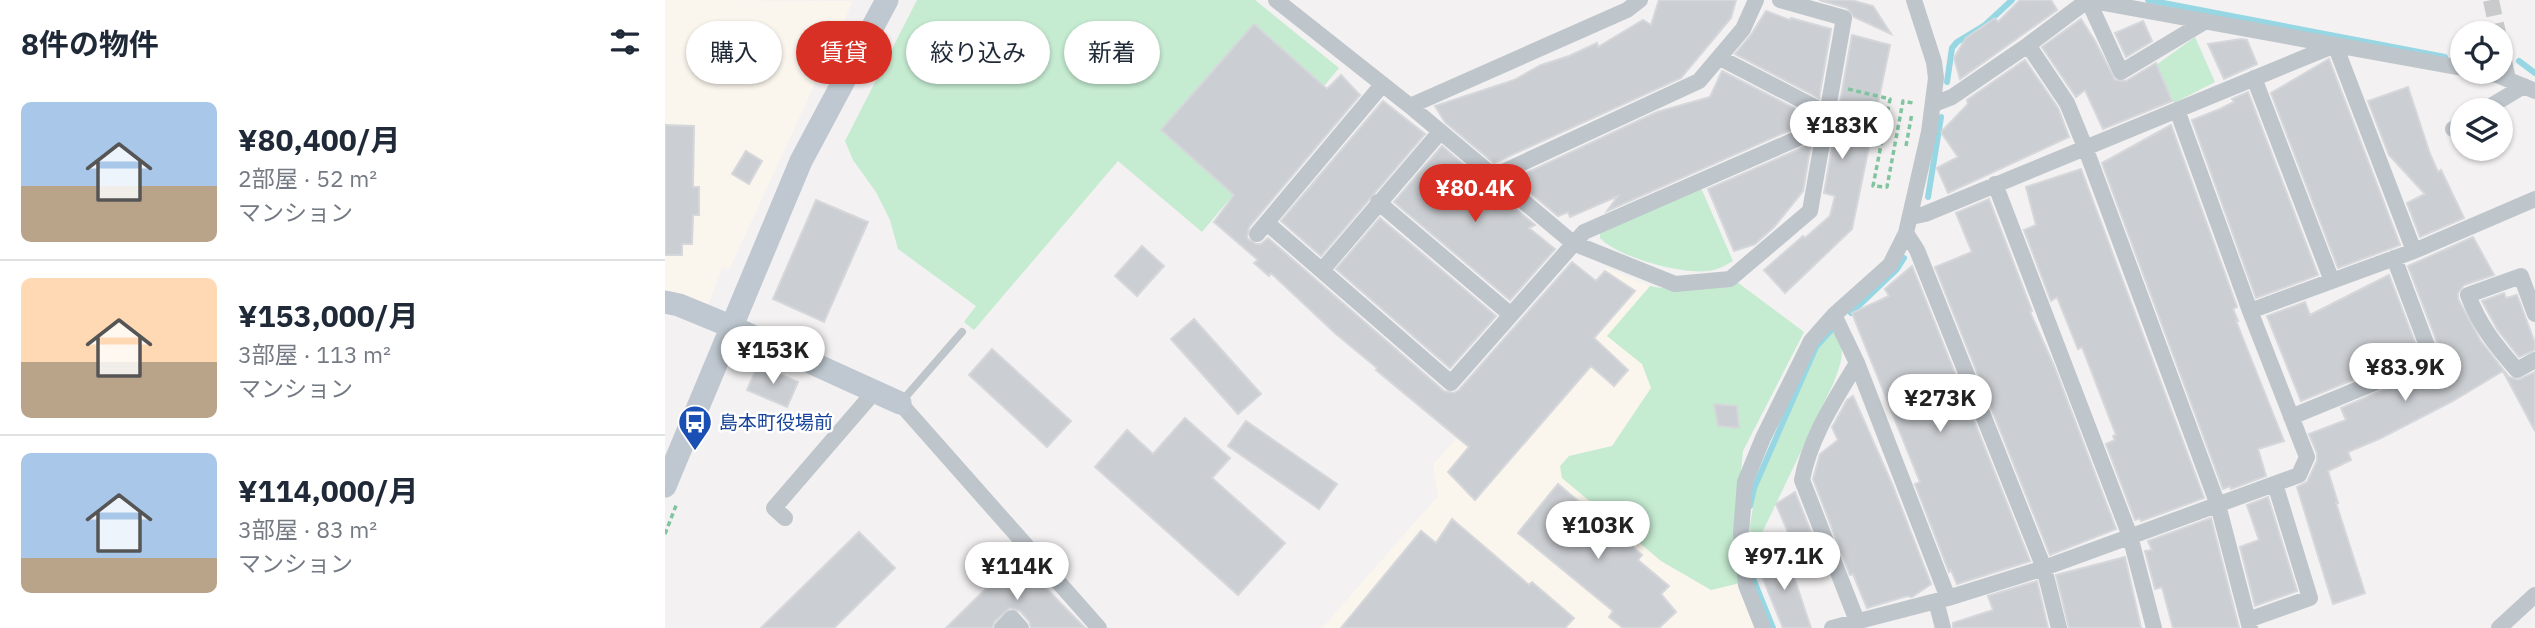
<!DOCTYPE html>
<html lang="ja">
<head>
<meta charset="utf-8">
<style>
	:root { --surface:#fff; --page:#f2f2f3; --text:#1f2937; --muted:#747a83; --line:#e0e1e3; --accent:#d93025 }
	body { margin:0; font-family:"IBM Plex Sans","Noto Sans JP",sans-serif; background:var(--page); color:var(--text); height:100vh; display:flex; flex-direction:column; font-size:26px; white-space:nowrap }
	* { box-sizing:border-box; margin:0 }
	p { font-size:23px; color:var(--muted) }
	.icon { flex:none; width:38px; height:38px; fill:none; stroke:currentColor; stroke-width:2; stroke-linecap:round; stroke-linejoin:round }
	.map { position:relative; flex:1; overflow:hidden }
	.details { display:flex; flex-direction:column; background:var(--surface); width:665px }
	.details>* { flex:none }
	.guide { position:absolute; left:21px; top:21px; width:665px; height:63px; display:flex; gap:14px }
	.controls { position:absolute; left:1785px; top:21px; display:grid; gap:14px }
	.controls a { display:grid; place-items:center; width:63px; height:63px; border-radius:50%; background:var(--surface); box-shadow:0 2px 5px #0004; font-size:35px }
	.price { position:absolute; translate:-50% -60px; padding:0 16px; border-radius:24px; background:#fff; color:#222; font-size:23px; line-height:46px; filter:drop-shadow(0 2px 4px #0008) }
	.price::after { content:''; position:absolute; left:50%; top:42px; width:21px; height:16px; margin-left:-10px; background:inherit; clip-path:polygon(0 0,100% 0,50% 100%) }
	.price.selected { background:var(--accent); color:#fff }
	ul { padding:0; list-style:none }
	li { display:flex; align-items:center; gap:21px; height:175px; padding:0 21px }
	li+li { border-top:2px solid var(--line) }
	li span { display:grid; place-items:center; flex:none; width:196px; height:140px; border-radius:10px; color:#555 }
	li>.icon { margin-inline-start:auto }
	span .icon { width:84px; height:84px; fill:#fffc; stroke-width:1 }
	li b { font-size:30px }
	h2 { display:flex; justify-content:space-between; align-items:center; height:84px; padding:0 21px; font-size:30px }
	.chip { padding:0 24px; border-radius:32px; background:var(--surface); box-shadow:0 2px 5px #0004; font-size:24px; line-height:63px }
	.chip.selected { background:var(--accent); color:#fff }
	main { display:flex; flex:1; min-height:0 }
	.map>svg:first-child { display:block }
</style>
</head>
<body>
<main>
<section class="details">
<h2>8件の物件<svg class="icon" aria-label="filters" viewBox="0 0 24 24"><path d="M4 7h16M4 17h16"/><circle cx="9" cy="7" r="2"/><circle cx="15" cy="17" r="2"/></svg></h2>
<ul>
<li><span style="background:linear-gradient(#a9c7e8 60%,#b9a48a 0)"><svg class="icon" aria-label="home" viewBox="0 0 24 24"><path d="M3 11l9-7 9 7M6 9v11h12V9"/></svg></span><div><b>¥80,400/月</b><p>2部屋 · 52 m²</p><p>マンション</p></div></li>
<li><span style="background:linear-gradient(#ffd9b3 60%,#b9a48a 0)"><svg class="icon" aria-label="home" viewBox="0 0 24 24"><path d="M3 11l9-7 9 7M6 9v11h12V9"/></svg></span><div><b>¥153,000/月</b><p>3部屋 · 113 m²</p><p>マンション</p></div></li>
<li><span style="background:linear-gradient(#a9c7e8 75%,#b9a48a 0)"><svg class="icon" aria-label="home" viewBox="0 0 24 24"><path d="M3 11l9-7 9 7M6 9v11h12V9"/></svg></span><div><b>¥114,000/月</b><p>3部屋 · 83 m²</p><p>マンション</p></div></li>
</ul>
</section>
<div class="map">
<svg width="1870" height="628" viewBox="0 0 1870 628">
	<rect width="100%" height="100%" fill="#f3f1f1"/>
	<!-- commercial -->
	<path fill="#fbf6ed" d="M 0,0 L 188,1 L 64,270 L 57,267 L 43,305 L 0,292 Z
		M 941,268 L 985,286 L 942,336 L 977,364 L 987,388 L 947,446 L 904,456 L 897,477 L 996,561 L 1046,590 L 1075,583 L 1091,628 L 657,628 L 773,496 L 768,465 Z"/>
	<!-- green -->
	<path fill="#c5ebd1" d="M 252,0 L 590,0 L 674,68 L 537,232 L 453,161 L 309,330 L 299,322 L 311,306 L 233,249 L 225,220 L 211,192 L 188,160 L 180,141 Z
		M 1530,37 L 1550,82 L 1509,103 L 1491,65 Z
		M 1036,188 L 1068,261 C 1062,264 1055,269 1048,270 C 1023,277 952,257 935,238 L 935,232 Z
		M 1072,282 L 1139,332 L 1078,451 L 1070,533 L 1075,583 L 1046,590 L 996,561 L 897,478 L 895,466 L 904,456 L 947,446 L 986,388 L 977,364 L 942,336 L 985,286 L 1008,290 Z
		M 1168,332 L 1172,332 C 1181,352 1176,364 1168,384 L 1087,554 L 1085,526 L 1091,488 L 1153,349 Z"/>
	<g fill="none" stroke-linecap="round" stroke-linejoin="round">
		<!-- stream -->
		<path stroke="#97d7e3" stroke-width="6" d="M 1483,0 L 1780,57
			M 1854,61 L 1870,73
			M 1282,82 L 1287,48 L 1292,42 L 1320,25 L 1347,0
			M 1263,197 L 1276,117
			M 1186,313 L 1232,269 L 1239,258
			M 1085,506 L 1089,488 L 1151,347 L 1168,328
			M 1087,576 L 1108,628"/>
	</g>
	<!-- building -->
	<path fill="#cbced2" stroke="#d5d7db" stroke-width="2" d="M 994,0 L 1071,0 L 1066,18 L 1016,78 L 829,163 L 780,122 L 770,106 L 849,80 L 876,65 L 904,56 L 932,43 L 933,47 L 978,20 L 986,25 Z
		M 1154,0 L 1186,0 L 1208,6 L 1226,34 L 1189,17 L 1182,8 Z
		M 1355,0 L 1386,0 L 1392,10 L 1295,79 L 1289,58 L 1301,38 L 1330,18 L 1333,22 Z
		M 1101,11 L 1125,20 L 1126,18 L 1166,29 L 1154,98 L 1070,54 L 1086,35 Z
		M 1416,19 L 1430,41 L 1450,80 L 1461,81 L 1491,63 L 1507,101 L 1438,129 L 1420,90 L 1411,97 L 1377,47 Z
		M 1478,21 L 1487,41 L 1461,57 L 1450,33 Z
		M 589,24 L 662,89 L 676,75 L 695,95 L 584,227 L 582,238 L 591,244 L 596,244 L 603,238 L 779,391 L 789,393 L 794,390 L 907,262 L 931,281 L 940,271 L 970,291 L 929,338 L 963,370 L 949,386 L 926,366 L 810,500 L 783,472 L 804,447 L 711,370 L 712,368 L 671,334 L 606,273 L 604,276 L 589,263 L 593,260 L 549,222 L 569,195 L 496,130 Z
		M 1187,35 L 1225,45 L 1187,229 L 1120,293 L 1099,270 L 1138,236 L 1140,238 L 1165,216 L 1170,196 L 1159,193 Z
		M 1576,39 L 1582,40 L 1592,64 L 1559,79 L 1543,44 Z
		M 1664,59 L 1735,245 L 1673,268 L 1606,93 Z
		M 1360,60 L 1393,108 L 1404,137 L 1283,193 L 1272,168 L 1293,157 L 1276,132 L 1303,104 L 1302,100 Z
		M 1057,71 L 1150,119 L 942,211 L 953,196 L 905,217 L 903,212 L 893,216 L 863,191 L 857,175 L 992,112 L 1045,97 Z
		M 1743,87 L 1765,154 L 1773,172 L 1776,170 L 1799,218 L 1755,237 L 1742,203 L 1760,194 L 1724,155 L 1703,101 Z
		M 1583,92 L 1653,275 L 1591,298 L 1527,120 L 1555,109 L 1569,102 L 1567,99 Z
		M 718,101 L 760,134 L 656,256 L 616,221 Z
		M 0,125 L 29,126 L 28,187 L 34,187 L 34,215 L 28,215 L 27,244 L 17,244 L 17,255 L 0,255 Z
		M 1506,125 L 1572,307 L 1568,309 L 1573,321 L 1571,321 L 1619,441 L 1593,449 L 1601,476 L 1566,489 L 1565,486 L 1558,489 L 1437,163 Z
		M 1146,144 L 1138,191 L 1109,227 L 1090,244 L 1069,251 L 1043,189 Z
		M 777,146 L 807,172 L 802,175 L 827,193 L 839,199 L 870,225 L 864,228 L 890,249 L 845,300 L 729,202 Z
		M 81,151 L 97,161 L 84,184 L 67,174 Z
		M 1416,169 L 1539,498 L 1476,521 L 1475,518 L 1470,520 L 1441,444 L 1450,440 L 1448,436 L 1451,435 L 1417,347 L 1413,349 L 1392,297 L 1386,301 L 1359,230 L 1371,225 L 1361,187 Z
		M 1324,199 L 1367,311 L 1365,312 L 1389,366 L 1451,529 L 1385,555 L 1270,267 L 1307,252 L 1291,213 Z
		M 151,200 L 203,222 L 159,322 L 108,299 Z
		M 715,218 L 831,316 L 785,368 L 671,269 Z
		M 1808,237 L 1829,275 L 1799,285 L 1793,293 L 1793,299 L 1815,340 L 1844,377 L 1853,380 L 1870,372 L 1870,431 L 1838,371 L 1788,401 L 1716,438 L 1683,452 L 1686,460 L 1663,471 L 1673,503 L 1671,503 L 1700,593 L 1668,604 L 1632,487 L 1642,482 L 1652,461 L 1652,453 L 1644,434 L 1681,420 L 1676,408 L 1775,366 L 1777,355 L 1743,266 Z
		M 477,246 L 499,266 L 472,296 L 450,276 Z
		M 1247,266 L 1365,561 L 1292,584 L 1286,570 L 1284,572 L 1250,484 L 1255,482 L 1187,313 L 1224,296 L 1220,289 Z
		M 1724,275 L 1754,353 L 1636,401 L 1602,316 L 1640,302 L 1645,315 Z
		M 1839,293 L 1841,298 L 1852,295 L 1870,343 L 1870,350 L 1854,357 L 1832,329 L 1817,301 Z
		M 529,319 L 596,394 L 573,414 L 506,339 Z
		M 327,349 L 406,421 L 382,447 L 304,375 Z
		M 93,365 L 133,382 L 122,407 L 82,390 Z
		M 1188,396 L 1227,484 L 1266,584 L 1247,597 L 1242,596 L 1202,608 L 1188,574 L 1185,575 L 1148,479 L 1155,454 L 1173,440 L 1167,427 L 1169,424 L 1182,400 Z
		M 1049,404 L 1072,406 L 1074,428 L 1053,426 Z
		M 520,418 L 565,458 L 547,478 L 620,543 L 573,595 L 430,467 L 462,430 L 488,454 Z
		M 581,421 L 672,484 L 654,509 L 563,446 Z
		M 893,484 L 977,555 L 973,560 L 1004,586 L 996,594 L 1011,612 L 994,628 L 958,628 L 944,617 L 948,611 L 853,533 Z
		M 1130,492 L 1146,532 L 1125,537 L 1111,504 Z
		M 1603,497 L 1632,591 L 1590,606 L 1575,547 L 1594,540 L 1582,505 Z
		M 1546,518 L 1574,628 L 1508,628 L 1497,587 L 1490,589 L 1480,551 L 1487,550 L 1483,541 Z
		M 787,519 L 864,585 L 867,582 L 909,618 L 900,628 L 676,628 L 756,531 L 771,543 Z
		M 194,532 L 230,568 L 169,628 L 96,628 Z
		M 1118,552 L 1131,583 L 1146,628 L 1118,628 L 1092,564 Z
		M 354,556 L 372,574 L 369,576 L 420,628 L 366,628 L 364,621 L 355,611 L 345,608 L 330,621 L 327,628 L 281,628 Z
		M 1460,557 L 1476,628 L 1404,628 L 1391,575 Z
		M 1372,581 L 1383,628 L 1288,628 L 1288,623 L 1328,610 L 1323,596 Z"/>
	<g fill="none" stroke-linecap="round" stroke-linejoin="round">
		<!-- street-tunnel -->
		<path stroke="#c9cacc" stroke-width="16" stroke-dasharray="16 8" stroke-linecap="butt" d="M 1826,0 L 1833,33"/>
		<!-- path -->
		<path stroke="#80c5a0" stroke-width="3.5" stroke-dasharray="5 3.5" stroke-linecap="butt" d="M 1183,89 L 1225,99 L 1208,186 L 1222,187 L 1238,101 L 1248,103 L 1248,105
			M 1241,146 L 1247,113
			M 0,534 L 12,503"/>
		<!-- lane -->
		<path stroke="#bec5cb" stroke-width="8" d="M 237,401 L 297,332"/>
		<!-- street -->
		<path stroke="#bec5cb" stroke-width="16" d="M 611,0 L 745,106 L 908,243 L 1010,284 L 1065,279 L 1145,211 L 1179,18 L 1115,0
			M 1422,0 L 1797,68
			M 1363,45 L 1402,103 L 1420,147 L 1553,505 L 1585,628
			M 1670,45 L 1749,251
			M 1838,57 L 1843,79
			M 1055,58 L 1161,113
			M 1815,72 L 1832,75 L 1870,91
			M 1589,78 L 1667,281
			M 1269,104 L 1287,97 L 1363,45 L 1423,0 L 1456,72 L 1541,21
			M 745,106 L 962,10 L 975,0
			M 1819,110 L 1859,86
			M 1788,129 L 1797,124
			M 827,177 L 1034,81 L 1078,29 L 1091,0
			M 1330,184 L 1465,536 L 1489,628
			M 713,202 L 846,315
			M 1246,217 L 1260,214 L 1670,45
			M 602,223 L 786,383 L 919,232 L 1159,127
			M 1241,233 L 1252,250 L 1379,568 L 1394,628
			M 592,234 L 717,85
			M 658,269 L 775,132
			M 1585,311 L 1749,251 L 1870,199
			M 1870,314 L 1856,276 L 1803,295 C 1814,325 1831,346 1852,370 L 1870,360
			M 1169,315 L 1192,363 L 1283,598
			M 1192,363 C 1170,400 1145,437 1137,480 L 1192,621
			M 235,403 L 434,628
			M 1626,417 L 1767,359 L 1729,258
			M 120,518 L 109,508 L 210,391
			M 1271,601 L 1278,628
			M 1583,620 L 1645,598 L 1610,484
			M 337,628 L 347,618 L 356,628
			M 1098,628 L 1081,585 L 1076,533 L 1080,482 L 1098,438 L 1146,341 L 1169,315 L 1225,265 L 1241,233 L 1264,132 L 1271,78 L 1269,62 L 1249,0
			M 1167,628 L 1283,598 L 1379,568 L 1634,475 L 1642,457 L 1585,311 L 1512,110
			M 1834,628 L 1870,595"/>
		<!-- secondary -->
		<path stroke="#bfc8d0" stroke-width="23" d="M 0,302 L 14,305 L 65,326 L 235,403
			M 0,486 L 136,161 L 222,0"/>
	</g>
	<!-- icons -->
	<defs>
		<g id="bus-pin" transform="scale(1.75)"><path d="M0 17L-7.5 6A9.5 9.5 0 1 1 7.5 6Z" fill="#1a4fb4" stroke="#fff"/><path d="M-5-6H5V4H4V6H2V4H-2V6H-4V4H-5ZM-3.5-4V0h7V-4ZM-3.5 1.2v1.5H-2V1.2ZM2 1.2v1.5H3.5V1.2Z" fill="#fff"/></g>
	</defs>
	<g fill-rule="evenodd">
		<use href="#bus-pin" x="30" y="422"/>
	</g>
	<g text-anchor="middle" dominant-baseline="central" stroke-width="5" stroke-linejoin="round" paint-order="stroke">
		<!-- transit labels -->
		<g font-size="19" fill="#164399" stroke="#fff" text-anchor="start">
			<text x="54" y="422">島本町役場前</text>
		</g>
	</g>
</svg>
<div class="controls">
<a><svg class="icon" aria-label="locate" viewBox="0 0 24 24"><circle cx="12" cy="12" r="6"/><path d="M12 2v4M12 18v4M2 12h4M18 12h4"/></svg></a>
<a><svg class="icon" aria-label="layers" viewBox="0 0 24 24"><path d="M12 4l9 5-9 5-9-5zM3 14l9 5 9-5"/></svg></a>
</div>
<b class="price" style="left:1177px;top:161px">¥183K</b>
<b class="price selected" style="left:810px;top:224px">¥80.4K</b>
<b class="price" style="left:108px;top:386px">¥153K</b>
<b class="price" style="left:1740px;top:403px">¥83.9K</b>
<b class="price" style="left:1275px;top:434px">¥273K</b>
<b class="price" style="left:933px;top:561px">¥103K</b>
<b class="price" style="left:1119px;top:592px">¥97.1K</b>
<b class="price" style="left:352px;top:602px">¥114K</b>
<div class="guide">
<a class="chip">購入</a>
<a class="chip selected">賃貸</a>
<a class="chip">絞り込み</a>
<a class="chip">新着</a>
</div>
</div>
</main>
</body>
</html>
